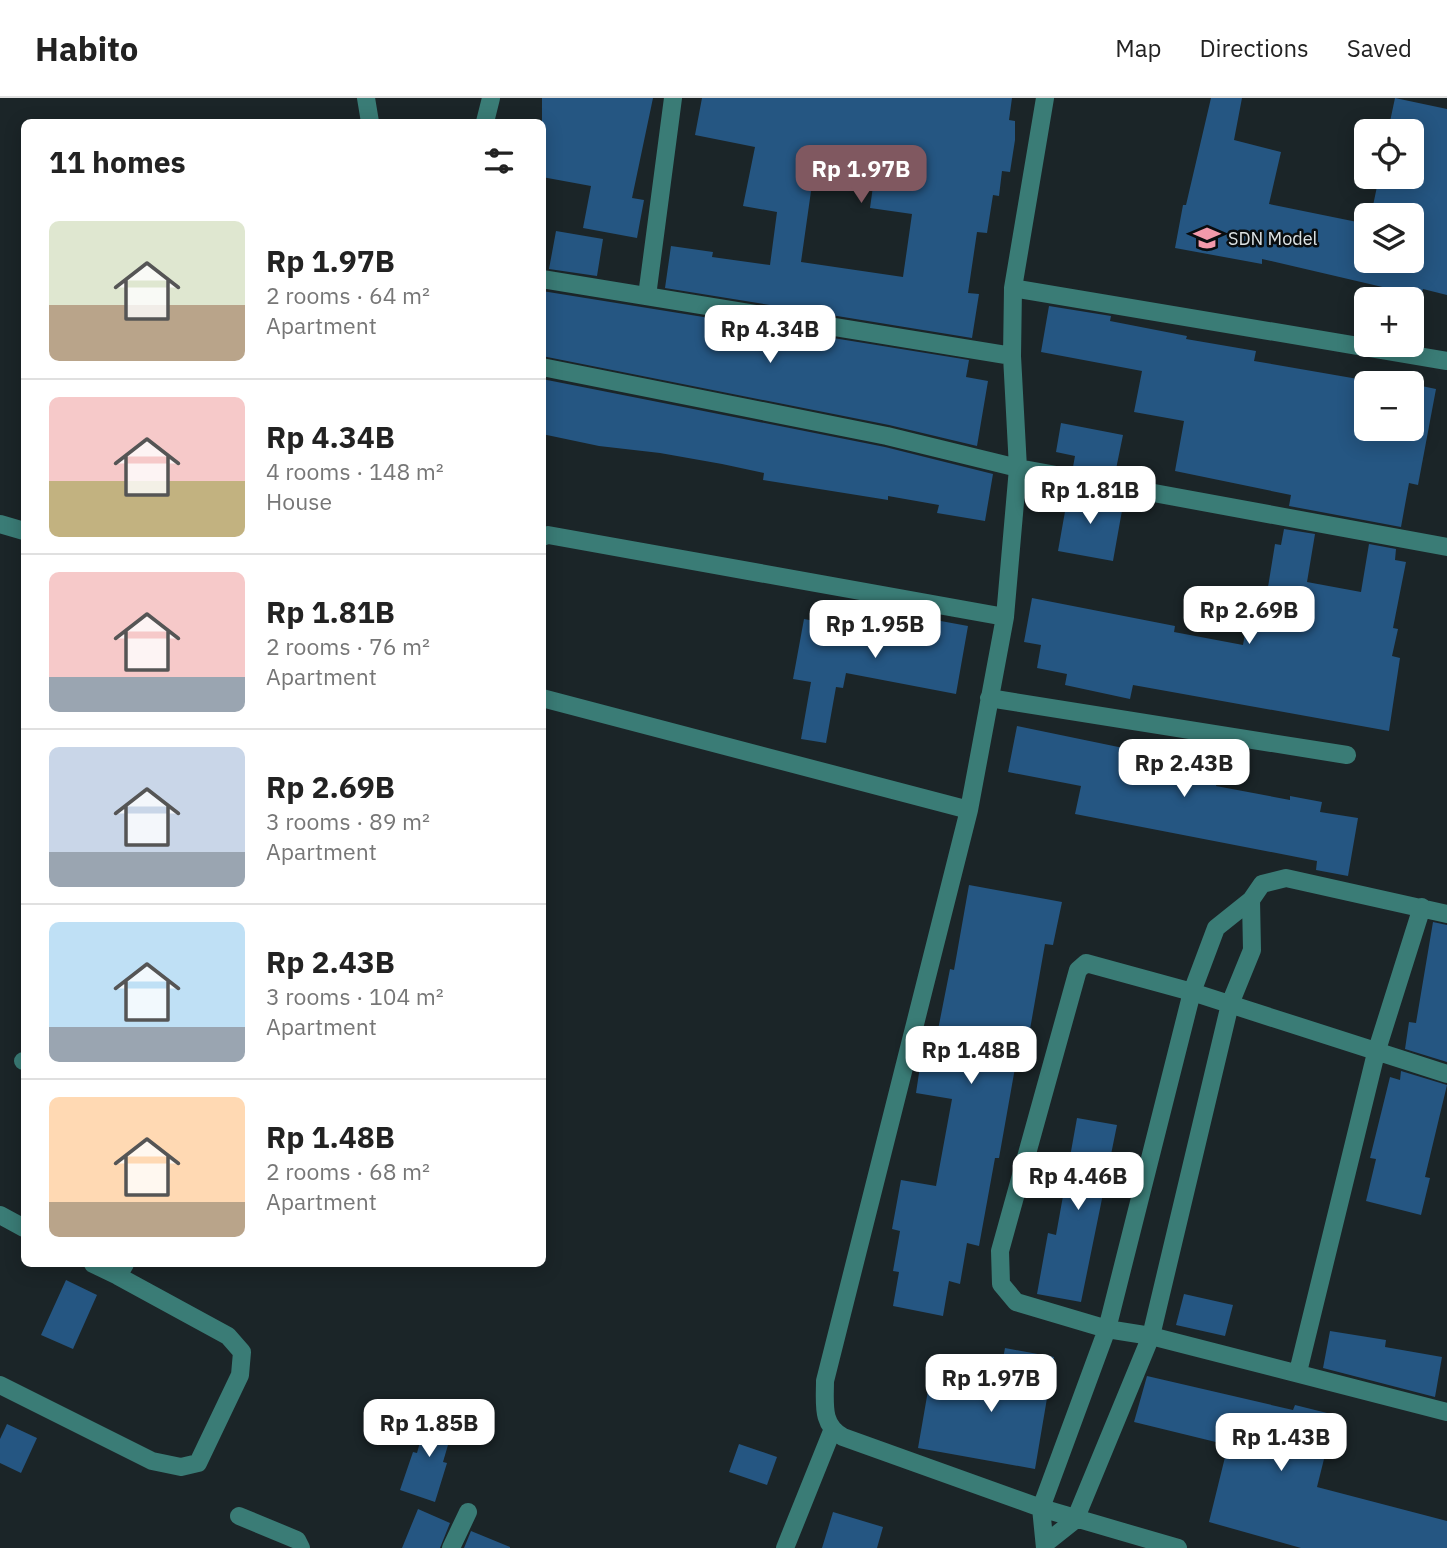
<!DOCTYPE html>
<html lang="en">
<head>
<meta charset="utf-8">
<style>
	:root { --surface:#fff; --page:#f6f6f6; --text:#222; --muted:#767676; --line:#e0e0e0; --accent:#805860 }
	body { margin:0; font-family:"IBM Plex Sans",sans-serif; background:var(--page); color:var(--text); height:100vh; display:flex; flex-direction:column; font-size:26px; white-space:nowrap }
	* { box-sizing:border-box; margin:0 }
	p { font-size:23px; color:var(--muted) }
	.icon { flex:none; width:38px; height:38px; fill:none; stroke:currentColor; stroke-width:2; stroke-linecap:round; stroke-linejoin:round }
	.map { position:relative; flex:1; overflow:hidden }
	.side { position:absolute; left:21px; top:21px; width:525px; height:1148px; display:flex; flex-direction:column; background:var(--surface); border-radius:10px; box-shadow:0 4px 18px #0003 }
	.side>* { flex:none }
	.controls { position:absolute; left:1354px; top:21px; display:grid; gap:14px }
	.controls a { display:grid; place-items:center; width:70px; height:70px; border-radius:10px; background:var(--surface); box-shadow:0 4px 18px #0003; font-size:35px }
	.price { position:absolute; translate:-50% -60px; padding:0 16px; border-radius:14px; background:#fff; color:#222; font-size:23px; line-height:46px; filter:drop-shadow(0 2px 4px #0008) }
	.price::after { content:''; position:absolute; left:50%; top:42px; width:21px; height:16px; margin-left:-10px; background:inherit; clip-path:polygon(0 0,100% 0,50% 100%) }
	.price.active { background:var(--accent); color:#fff }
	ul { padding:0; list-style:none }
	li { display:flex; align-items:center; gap:21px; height:175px; padding:0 28px }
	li+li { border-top:2px solid var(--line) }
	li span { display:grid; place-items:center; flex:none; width:196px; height:140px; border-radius:10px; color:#555 }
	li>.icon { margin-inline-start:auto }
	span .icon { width:84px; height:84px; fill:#fffc; stroke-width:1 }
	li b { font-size:30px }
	h2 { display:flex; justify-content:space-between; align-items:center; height:84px; padding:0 28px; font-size:30px }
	header { display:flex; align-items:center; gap:42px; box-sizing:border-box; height:98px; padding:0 35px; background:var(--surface); border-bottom:2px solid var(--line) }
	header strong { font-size:33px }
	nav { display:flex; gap:38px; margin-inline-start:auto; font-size:24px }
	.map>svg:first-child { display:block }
</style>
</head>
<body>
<header>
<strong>Habito</strong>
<nav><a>Map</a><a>Directions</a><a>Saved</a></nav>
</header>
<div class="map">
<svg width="1447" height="1450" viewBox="0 0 1447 1450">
	<rect width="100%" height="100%" fill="#1b2528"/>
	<!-- building -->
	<path fill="#255682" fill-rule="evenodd" d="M 542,0 L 653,0 L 632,100 L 644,102 L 637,140 L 583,130 L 591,88 L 542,79 Z
		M 702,0 L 1012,0 L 1009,22 L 1015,23 L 1015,42 L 1010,74 L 1002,73 L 999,98 L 993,97 L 987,135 L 977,134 L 968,195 L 979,196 L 972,240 L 665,190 L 671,148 L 713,154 L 712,159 L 770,167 L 777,114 L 743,108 L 755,49 L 695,37 ZM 814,72 L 874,81 L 870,110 L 912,116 L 903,179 L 801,164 Z
		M 1211,0 L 1242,0 L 1234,42 L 1281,54 L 1269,106 L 1367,126 L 1367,163 L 1412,163 L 1412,117 L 1371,117 L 1379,79 L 1412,79 L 1412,33 L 1388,33 L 1395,0 L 1447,11 L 1447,197 L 1423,191 L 1421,198 L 1262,161 L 1262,166 L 1175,150 L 1183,107 L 1186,107 Z
		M 556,133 L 603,141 L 597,178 L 549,171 Z
		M 542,193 L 969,262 L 966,279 L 988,283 L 977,348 L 889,327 L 542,258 Z
		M 1049,208 L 1111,218 L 1110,223 L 1187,238 L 1186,241 L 1256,253 L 1254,263 L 1381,285 L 1367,285 L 1367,331 L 1412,331 L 1412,286 L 1436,291 L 1418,387 L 1409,385 L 1401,429 L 1289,408 L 1291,397 L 1175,373 L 1184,323 L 1134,314 L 1142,273 L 1041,254 Z
		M 542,281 L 885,349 L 993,376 L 985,423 L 937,415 L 939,407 L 888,398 L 888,402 L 763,382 L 764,375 L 722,366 L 660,355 L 599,348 L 542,336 Z
		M 1061,325 L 1123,337 L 1115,376 L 1073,369 L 1075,358 L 1056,354 Z
		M 1069,391 L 1111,399 L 1110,405 L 1123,407 L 1113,463 L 1058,453 Z
		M 1284,431 L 1315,436 L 1307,484 L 1361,494 L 1369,446 L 1396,451 L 1395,462 L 1406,464 L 1393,530 L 1398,531 L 1392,558 L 1400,560 L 1389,633 L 1133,587 L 1130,601 L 1065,587 L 1067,576 L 1037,570 L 1041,547 L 1024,544 L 1032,500 L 1175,528 L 1174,534 L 1243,547 L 1246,530 L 1261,532 L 1275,446 L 1281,447 Z
		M 908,517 L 968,528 L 956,596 L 846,575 L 843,590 L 836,589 L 826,645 L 801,641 L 811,584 L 793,581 L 804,521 L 861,532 L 863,519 L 906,528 Z
		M 1017,628 L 1220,670 L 1216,688 L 1290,702 L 1290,698 L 1322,704 L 1320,714 L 1358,720 L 1348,778 L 1316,772 L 1317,763 L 1075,716 L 1081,688 L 1008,674 Z
		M 969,787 L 1062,804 L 1053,847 L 1045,846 L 1029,937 L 1021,936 L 999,1060 L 995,1060 L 979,1148 L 967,1145 L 960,1186 L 949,1183 L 943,1218 L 893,1208 L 899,1174 L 893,1173 L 900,1133 L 892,1131 L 901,1082 L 936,1088 L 952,1001 L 916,995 L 922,955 L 933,957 L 950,871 L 954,872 Z
		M 1433,824 L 1447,827 L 1447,964 L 1405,951 L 1409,924 L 1416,925 Z
		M 1401,973 L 1447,987 L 1425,1079 L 1430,1080 L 1421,1117 L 1366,1103 L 1376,1061 L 1370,1060 L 1390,979 L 1400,982 Z
		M 1077,1020 L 1117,1027 L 1081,1204 L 1037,1196 L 1048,1135 L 1056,1137 Z
		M 66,1182 L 97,1197 L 73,1251 L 41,1237 Z
		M 1184,1196 L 1233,1207 L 1225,1238 L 1176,1227 Z
		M 1330,1233 L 1386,1242 L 1385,1249 L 1442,1259 L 1435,1299 L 1323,1270 Z
		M 1005,1250 L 1054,1259 L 1035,1371 L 918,1350 L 930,1281 L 997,1293 Z
		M 1147,1278 L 1293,1312 L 1295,1307 L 1335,1317 L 1317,1389 L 1447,1423 L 1447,1450 L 1301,1450 L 1209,1424 L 1228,1347 L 1134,1324 Z
		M 428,1315 L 455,1323 L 443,1364 L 447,1365 L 435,1404 L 400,1392 L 413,1354 L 417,1355 Z
		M 7,1326 L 37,1340 L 21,1375 L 0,1365 L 0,1341 Z
		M 739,1346 L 777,1359 L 767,1387 L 729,1374 Z
		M 418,1411 L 450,1425 L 440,1450 L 402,1450 Z
		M 833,1414 L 883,1429 L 877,1450 L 822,1450 Z
		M 471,1433 L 510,1449 L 510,1450 L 464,1450 Z"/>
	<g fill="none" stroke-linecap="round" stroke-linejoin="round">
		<!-- minor -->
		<path stroke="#3a7c76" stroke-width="18" d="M 366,0 L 370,24
			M 1045,0 L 1013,190 L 1012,258 L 1018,370 L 1005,519 L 969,712 L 825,1283 C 825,1306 821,1327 843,1339 L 1041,1410 L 1178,1450
			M 485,24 L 491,0
			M 542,181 L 1012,258
			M 1013,190 L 1447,263
			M 647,198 L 673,0
			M 542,269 L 887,338 L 1018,370 L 1447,449
			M 0,426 L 24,433
			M 542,439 L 548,437 L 1005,519
			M 542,600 L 969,712
			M 989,600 L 1347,657
			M 23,963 L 24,963
			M 1447,976 L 1192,894 L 1086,865 L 1078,872 L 1000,1153 L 1001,1186 L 1016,1204 L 1107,1231 L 1151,1238 L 1447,1314
			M 0,1117 L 24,1130
			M 93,1166 L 118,1178
			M 1298,1274 L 1376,955 L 1422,809
			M 0,1287 L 152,1363 L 181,1369 L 198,1365 L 240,1277 L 242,1254 L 228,1238 L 118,1178 L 125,1166
			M 239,1418 L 297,1442 L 301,1450
			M 1046,1445 L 1075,1422 L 1151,1238 L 1230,906 L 1252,852 L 1251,802
			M 451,1450 L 468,1414
			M 785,1450 L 832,1333
			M 1045,1450 L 1041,1410 L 1107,1231 L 1192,894 L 1216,830 L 1251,802 L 1262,786 L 1286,780 L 1447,816"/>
	</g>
	<!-- icons -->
	<defs>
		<g id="school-bare" transform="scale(2.1)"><path d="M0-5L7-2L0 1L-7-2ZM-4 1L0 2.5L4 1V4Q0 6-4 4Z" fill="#f39aab" stroke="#090d0f" stroke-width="2.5" paint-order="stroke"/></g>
	</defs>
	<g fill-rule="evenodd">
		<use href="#school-bare" x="1207" y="140"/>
	</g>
	<g text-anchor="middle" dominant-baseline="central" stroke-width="5" stroke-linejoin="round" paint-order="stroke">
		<!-- poi labels -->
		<g font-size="18" fill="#dce2e4" stroke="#090d0f" text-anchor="start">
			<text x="1228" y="140">SDN Model</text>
		</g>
	</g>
</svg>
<div class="controls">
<a><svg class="icon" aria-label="locate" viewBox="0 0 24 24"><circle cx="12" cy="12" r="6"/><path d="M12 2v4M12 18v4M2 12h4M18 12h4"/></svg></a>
<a><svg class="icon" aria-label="layers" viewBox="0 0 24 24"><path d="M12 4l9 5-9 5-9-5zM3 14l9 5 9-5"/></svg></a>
<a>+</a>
<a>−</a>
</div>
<b class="price active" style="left:861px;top:107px">Rp 1.97B</b>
<b class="price" style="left:770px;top:267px">Rp 4.34B</b>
<b class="price" style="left:1090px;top:428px">Rp 1.81B</b>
<b class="price" style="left:1249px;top:548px">Rp 2.69B</b>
<b class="price" style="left:875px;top:562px">Rp 1.95B</b>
<b class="price" style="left:1184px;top:701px">Rp 2.43B</b>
<b class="price" style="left:971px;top:988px">Rp 1.48B</b>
<b class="price" style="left:1078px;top:1114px">Rp 4.46B</b>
<b class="price" style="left:991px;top:1316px">Rp 1.97B</b>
<b class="price" style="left:429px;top:1361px">Rp 1.85B</b>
<b class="price" style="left:1281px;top:1375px">Rp 1.43B</b>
<section class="side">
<h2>11 homes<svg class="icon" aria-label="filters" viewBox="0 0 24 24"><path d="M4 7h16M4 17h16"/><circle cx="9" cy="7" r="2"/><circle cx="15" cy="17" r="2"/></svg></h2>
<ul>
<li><span style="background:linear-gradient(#dfe7d0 60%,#b9a48a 0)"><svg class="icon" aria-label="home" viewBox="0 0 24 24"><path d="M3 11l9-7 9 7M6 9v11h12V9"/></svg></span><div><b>Rp 1.97B</b><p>2 rooms · 64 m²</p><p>Apartment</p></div></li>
<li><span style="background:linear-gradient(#f6c9c9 60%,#c2b280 0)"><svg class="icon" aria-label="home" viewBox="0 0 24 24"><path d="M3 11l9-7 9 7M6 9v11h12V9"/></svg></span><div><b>Rp 4.34B</b><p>4 rooms · 148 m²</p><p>House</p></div></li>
<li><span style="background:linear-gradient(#f6c9c9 75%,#9aa5b1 0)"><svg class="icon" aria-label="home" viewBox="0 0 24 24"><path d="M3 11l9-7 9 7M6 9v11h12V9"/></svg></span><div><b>Rp 1.81B</b><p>2 rooms · 76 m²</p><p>Apartment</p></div></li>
<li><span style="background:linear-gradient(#c9d6e8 75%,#9aa5b1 0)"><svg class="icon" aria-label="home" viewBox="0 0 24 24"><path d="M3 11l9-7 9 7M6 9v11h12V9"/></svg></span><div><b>Rp 2.69B</b><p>3 rooms · 89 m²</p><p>Apartment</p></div></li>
<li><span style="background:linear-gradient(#bfe0f5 75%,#9aa5b1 0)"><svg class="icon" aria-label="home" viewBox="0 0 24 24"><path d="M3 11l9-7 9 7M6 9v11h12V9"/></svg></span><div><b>Rp 2.43B</b><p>3 rooms · 104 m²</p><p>Apartment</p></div></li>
<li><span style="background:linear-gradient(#ffd9b3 75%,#b9a48a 0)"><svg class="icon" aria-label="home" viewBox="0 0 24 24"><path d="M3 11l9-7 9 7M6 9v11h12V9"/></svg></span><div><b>Rp 1.48B</b><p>2 rooms · 68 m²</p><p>Apartment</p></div></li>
</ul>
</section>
</div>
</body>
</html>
